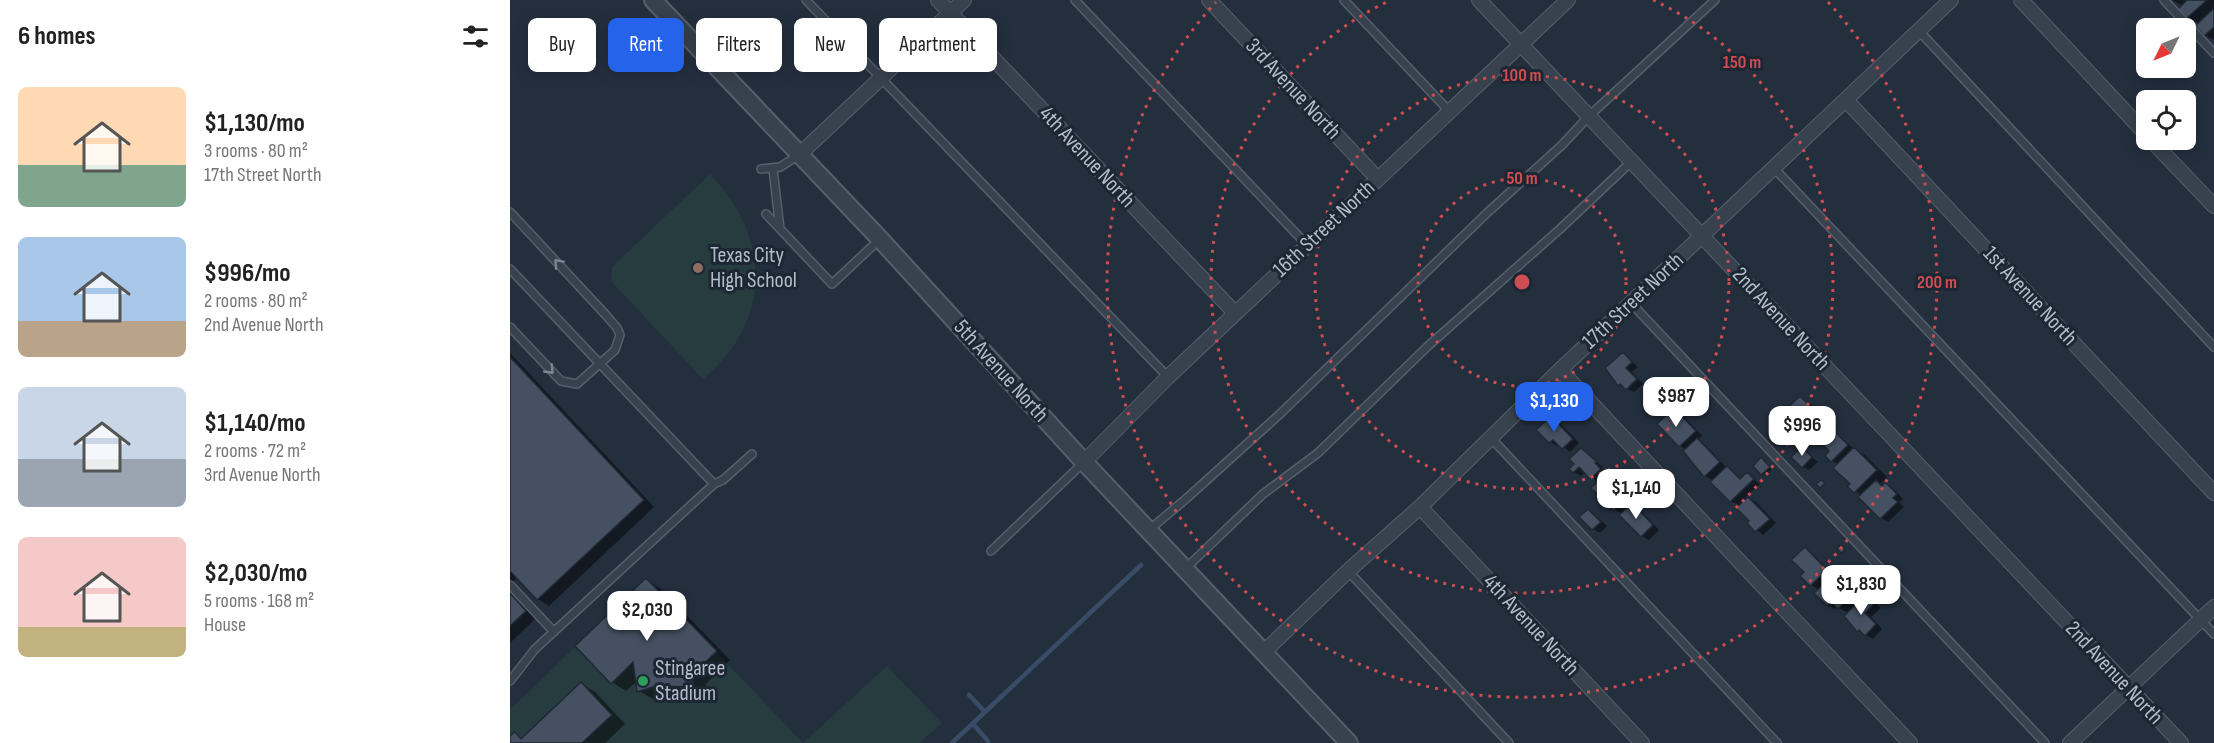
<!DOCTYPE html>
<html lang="en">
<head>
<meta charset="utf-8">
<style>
	:root { --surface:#fff; --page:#f2f2f2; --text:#222; --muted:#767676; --accent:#2563eb }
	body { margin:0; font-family:"Sofia Sans Condensed",sans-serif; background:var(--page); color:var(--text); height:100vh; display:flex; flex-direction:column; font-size:22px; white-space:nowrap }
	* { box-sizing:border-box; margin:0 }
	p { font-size:20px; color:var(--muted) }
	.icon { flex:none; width:33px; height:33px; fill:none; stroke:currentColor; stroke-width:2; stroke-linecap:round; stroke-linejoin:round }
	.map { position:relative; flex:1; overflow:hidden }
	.sheet { display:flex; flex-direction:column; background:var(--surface); width:510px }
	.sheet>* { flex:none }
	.banner { position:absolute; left:18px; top:18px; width:570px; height:54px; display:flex; gap:12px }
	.needle { width:39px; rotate:227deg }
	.fabs { position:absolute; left:1626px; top:18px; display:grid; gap:12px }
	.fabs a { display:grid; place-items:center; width:60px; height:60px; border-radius:9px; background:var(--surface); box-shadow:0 3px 15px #0003; font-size:30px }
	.price { position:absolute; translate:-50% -51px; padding:0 14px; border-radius:12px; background:#fff; color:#222; font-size:20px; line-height:39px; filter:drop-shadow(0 2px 3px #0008) }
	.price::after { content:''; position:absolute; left:50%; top:36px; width:18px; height:14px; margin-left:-9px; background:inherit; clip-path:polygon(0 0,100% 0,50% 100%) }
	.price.selected { background:var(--accent); color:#fff }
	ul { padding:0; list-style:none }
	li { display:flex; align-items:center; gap:18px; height:150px; padding:0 18px }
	li span { display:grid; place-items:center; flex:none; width:168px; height:120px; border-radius:9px; color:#555 }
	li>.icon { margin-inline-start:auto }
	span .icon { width:72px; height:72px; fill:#fffc; stroke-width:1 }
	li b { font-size:26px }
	h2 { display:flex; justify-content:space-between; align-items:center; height:72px; padding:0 18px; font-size:26px }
	.chip { padding:0 21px; border-radius:9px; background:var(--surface); box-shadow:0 3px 15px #0003; font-size:21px; line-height:54px }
	.chip.selected { background:var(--accent); color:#fff }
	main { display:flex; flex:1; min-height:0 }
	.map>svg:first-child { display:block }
</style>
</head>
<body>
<main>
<section class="sheet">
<h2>6 homes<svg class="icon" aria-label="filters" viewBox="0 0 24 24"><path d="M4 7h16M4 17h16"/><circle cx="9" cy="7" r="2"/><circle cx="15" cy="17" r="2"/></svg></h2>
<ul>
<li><span style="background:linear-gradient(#ffd9b3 65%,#7fa58c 0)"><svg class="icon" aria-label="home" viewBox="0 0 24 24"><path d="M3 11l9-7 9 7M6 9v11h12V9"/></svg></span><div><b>$1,130/mo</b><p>3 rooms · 80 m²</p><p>17th Street North</p></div></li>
<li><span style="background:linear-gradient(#a9c7e8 70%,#b9a48a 0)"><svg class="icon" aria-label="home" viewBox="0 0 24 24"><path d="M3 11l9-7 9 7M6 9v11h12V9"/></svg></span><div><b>$996/mo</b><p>2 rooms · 80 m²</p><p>2nd Avenue North</p></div></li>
<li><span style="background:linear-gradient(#c9d6e8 60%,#9aa5b1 0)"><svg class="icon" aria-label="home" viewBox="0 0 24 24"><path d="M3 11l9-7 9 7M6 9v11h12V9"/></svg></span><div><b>$1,140/mo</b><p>2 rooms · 72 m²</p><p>3rd Avenue North</p></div></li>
<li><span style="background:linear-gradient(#f6c9c9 75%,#c2b280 0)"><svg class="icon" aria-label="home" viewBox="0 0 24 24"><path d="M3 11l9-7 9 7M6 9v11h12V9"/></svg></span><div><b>$2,030/mo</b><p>5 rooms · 168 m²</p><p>House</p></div></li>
</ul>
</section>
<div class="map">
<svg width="1704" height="743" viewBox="0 0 1704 743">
	<rect width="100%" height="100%" fill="#242f3e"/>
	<!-- green -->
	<path fill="#263c3f" d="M 200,174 C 261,236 263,322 193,379 L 101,281 L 102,267 Z
		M 136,578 L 293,743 L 377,666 L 432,723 L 410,743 L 0,743 L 0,710 Z"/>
	<!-- shadow -->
	<path fill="#0007" d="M 1662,0 L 1704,0 L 1704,40 L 1695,35 L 1687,26 L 1689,24 L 1678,17 L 1670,9 L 1673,6 Z
		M 0,353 L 144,507 L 39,606 L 28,599 L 8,577 L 0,585 Z
		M 1113,354 L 1128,367 L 1122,372 L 1133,384 L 1124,392 L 1109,385 L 1102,376 Z
		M 1290,398 L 1301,404 L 1321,424 L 1319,426 L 1344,449 L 1355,455 L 1377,477 L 1370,484 L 1374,486 L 1376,484 L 1383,488 L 1393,499 L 1389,502 L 1394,507 L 1378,522 L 1371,518 L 1352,496 L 1340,486 L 1342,484 L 1328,464 L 1322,461 L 1321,451 L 1308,438 L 1301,445 L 1290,439 Z
		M 1164,410 L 1171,414 L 1192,435 L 1188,440 L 1194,444 L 1217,468 L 1231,479 L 1237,474 L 1250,484 L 1236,497 L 1246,502 L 1266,523 L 1253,535 L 1239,523 L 1241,521 L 1230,506 L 1221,501 L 1203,482 L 1204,481 L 1195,476 L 1177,450 L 1170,446 Z
		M 1041,417 L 1048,421 L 1069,443 L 1060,452 L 1049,444 L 1047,446 L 1040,442 Z
		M 1292,449 L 1308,462 L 1299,470 L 1292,466 Z
		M 1071,450 L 1093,467 L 1091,468 L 1097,474 L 1094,476 L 1117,493 L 1125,500 L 1121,504 L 1129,509 L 1149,530 L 1139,540 L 1132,536 L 1113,514 L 1105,510 L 1089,483 L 1075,472 L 1071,476 L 1064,472 Z
		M 1254,461 L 1262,469 L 1255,476 L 1245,466 Z
		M 1079,510 L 1097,526 L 1090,533 L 1083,529 Z
		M 1295,549 L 1302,553 L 1324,576 L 1326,574 L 1333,578 L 1353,599 L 1356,596 L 1371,608 L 1361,617 L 1372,629 L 1363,639 L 1348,631 L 1338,613 L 1327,607 L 1325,609 L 1318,605 L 1310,590 L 1301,585 L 1296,572 Z
		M 1360,573 L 1366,579 L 1359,587 L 1356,585 Z
		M 137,580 L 151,589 L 220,660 L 196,684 L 198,694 L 162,694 L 143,699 L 129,691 L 127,681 L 116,691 L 102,682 Z
		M 0,589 L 26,618 L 0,643 Z
		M 71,684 L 85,692 L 115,724 L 95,743 L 0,743 L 0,739 L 5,734 L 13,739 Z"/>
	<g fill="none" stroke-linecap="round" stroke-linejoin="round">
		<!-- stream -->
		<path stroke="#394c67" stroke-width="4.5" d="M 459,695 L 475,712
			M 463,724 L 478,741
			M 442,743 L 631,565"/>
	</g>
	<!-- building -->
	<path fill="#455162" stroke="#1f2835" stroke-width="1.5" d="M 1677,0 L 1697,0 L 1677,18 L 1668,9 Z
		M 1704,8 L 1704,27 L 1694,36 L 1685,26 Z
		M 1113,352 L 1122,362 L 1116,368 L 1127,379 L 1116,390 L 1110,384 L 1108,386 L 1095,368 Z
		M 0,357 L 134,500 L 27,600 L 0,571 Z
		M 1290,396 L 1311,417 L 1289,440 L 1267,418 Z
		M 1164,408 L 1186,431 L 1169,447 L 1147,424 Z
		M 1041,416 L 1063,439 L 1052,449 L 1043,440 L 1039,443 L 1026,430 Z
		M 1316,423 L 1338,445 L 1321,462 L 1315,456 L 1319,451 L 1304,436 Z
		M 1187,438 L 1210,462 L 1194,477 L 1173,451 Z
		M 1292,447 L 1302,457 L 1292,468 L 1281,457 Z
		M 1344,447 L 1367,470 L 1344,493 L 1337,486 L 1340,484 L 1323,468 Z
		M 1071,448 L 1087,462 L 1085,463 L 1091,469 L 1080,479 L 1069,467 L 1063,473 L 1059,469 L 1064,464 L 1059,459 Z
		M 1251,457 L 1260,467 L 1251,475 L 1243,466 Z
		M 1217,466 L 1230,479 L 1237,472 L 1244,479 L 1220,502 L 1200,482 Z
		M 1094,475 L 1108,489 L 1110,487 L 1119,495 L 1104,511 L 1081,488 Z
		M 1311,480 L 1315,483 L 1310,488 L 1306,484 Z
		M 1366,480 L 1372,486 L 1375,482 L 1387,494 L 1383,498 L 1388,502 L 1370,519 L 1348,497 Z
		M 1238,497 L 1260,519 L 1245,532 L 1237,523 L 1239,521 L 1226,508 Z
		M 1122,503 L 1143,525 L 1131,537 L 1109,515 Z
		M 1078,509 L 1091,522 L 1082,530 L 1069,517 Z
		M 1330,545 L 1335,549 L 1332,553 L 1327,549 Z
		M 1295,547 L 1317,570 L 1300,586 L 1290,576 L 1294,572 L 1281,560 Z
		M 1357,570 L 1364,577 L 1355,586 L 1348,579 Z
		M 1326,572 L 1345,593 L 1328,609 L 1321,602 L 1317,606 L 1304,593 Z
		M 136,578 L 207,651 L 182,675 L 184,687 L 146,686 L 127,692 L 123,662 L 101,684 L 65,646 Z
		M 0,593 L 16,611 L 0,626 Z
		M 1356,594 L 1365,603 L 1355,613 L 1366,624 L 1355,636 L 1349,630 L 1347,632 L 1334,616 Z
		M 71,682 L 102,715 L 72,743 L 0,743 L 0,736 L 5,732 L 11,739 Z"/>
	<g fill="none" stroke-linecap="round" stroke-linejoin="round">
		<!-- service casing -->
		<g stroke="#565f6c" stroke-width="10">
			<path id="service" d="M 296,0 L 658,377
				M 565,0 L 797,245
				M 834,0 L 939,111
				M 1654,0 L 1704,53
				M 1409,31 L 1704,347
				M 1264,168 L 1704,634
				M 251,169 L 270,167 L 289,155
				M 263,169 L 270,229
				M 0,212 L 95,314 L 107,328 L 110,335 L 105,350 L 67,384 L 51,381 L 0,327
				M 256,214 L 322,284 L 370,239
				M 0,269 L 204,484 L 25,649 L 0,681
				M 1121,303 L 1535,743
				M 981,438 L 1267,743
				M 204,484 L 213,480 L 242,454
				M 639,530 L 677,498 L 771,413 L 977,213 L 1052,145 L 1079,116 L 1205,0
				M 481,551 L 574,462
				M 675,569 L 753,494 L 808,453 L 918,346 L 1050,229 L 1122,161
				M 838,571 L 999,743
				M 0,585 L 44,632"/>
		</g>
		<!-- minor casing -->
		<g stroke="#565f6c" stroke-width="16">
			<path id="minor" d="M 428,0 L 725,313
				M 699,0 L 867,178
				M 969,0 L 1671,743
				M 1511,0 L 1636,134
				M 1336,100 L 1704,493
				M 1641,140 L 1704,206
				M 290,154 L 454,0
				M 1050,370 L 1400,743
				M 574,462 L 658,377 L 1058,0
				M 910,507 L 1132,743
				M 754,652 L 838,571 L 910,507 L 1050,370 L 1441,0
				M 1560,743 L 1704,607"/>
		</g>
		<!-- tertiary casing -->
		<g stroke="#565f6c" stroke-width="20">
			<path id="tertiary" d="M 143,0 L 370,239 L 574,462 L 839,743"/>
		</g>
		<!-- service -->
		<use href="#service" stroke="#38414e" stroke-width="7"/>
		<!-- minor -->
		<use href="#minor" stroke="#38414e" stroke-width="14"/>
		<!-- tertiary -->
		<use href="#tertiary" stroke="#38414e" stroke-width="16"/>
	</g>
	<!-- one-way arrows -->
	<defs><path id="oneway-chevron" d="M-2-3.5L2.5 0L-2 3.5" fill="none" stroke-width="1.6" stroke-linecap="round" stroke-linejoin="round" transform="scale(1.5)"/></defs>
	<g stroke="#7c8592">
		<use href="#oneway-chevron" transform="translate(48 263) rotate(-133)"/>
		<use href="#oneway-chevron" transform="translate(40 370) rotate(46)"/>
	</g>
	<!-- distance rings -->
	<g fill="none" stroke="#ce4d50" stroke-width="3" stroke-dasharray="3 6">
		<circle cx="1012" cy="282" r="104"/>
		<circle cx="1012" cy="282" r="207"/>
		<path d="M1143 0A311 311 0 1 1 881 0"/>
		<path d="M1318 2A415 415 0 1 1 706 2"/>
	</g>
	<!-- markers -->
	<circle fill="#8d6e63" stroke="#1d2633" stroke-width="2" cx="188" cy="268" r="6"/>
	<circle fill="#2e9e5b" stroke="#1d2633" stroke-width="2" cx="133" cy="681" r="6"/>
	<g text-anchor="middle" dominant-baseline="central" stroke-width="6" stroke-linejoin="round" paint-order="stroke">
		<!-- street labels -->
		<g font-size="22" fill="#b4bcc9" stroke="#1d2633">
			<text transform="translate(783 89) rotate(47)">3rd Avenue North</text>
			<text transform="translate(577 157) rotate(47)">4th Avenue North</text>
			<text transform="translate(814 229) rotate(-43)">16th Street North</text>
			<text transform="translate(1520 296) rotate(47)">1st Avenue North</text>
			<text transform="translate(1123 301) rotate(-43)">17th Street North</text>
			<text transform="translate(1271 319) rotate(47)">2nd Avenue North</text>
			<text transform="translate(491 371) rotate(48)">5th Avenue North</text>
			<text transform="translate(1021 625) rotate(47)">4th Avenue North</text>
			<text transform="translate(1604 673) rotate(47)">2nd Avenue North</text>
		</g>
		<!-- poi labels -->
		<g font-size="22" fill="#b4bcc9" stroke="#1d2633" text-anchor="start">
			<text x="200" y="255">Texas City<tspan x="200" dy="25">High School</tspan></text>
			<text x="145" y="668">Stingaree<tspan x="145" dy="25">Stadium</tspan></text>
		</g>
	</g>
	<circle cx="1012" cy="282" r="9" fill="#ce4d50" stroke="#1d2633" stroke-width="3"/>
	<g font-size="18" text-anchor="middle" font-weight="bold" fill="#ce4d50" stroke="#1d2633" stroke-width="6" stroke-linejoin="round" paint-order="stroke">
		<text x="1232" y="68">150 m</text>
		<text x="1012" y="81">100 m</text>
		<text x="1012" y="184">50 m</text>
		<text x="1427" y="288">200 m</text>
	</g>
</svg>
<div class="fabs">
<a><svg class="needle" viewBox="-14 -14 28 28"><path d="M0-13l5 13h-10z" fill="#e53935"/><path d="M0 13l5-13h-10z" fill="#767676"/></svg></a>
<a><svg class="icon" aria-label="locate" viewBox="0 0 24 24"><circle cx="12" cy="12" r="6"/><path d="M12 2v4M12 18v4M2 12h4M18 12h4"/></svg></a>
</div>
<b class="price" style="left:1166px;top:428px">$987</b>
<b class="price selected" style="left:1044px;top:433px">$1,130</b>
<b class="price" style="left:1292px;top:457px">$996</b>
<b class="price" style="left:1126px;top:520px">$1,140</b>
<b class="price" style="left:1351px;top:616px">$1,830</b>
<b class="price" style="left:137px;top:642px">$2,030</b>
<div class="banner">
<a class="chip">Buy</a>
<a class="chip selected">Rent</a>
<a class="chip">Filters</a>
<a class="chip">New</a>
<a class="chip">Apartment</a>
</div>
</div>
</main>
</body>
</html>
